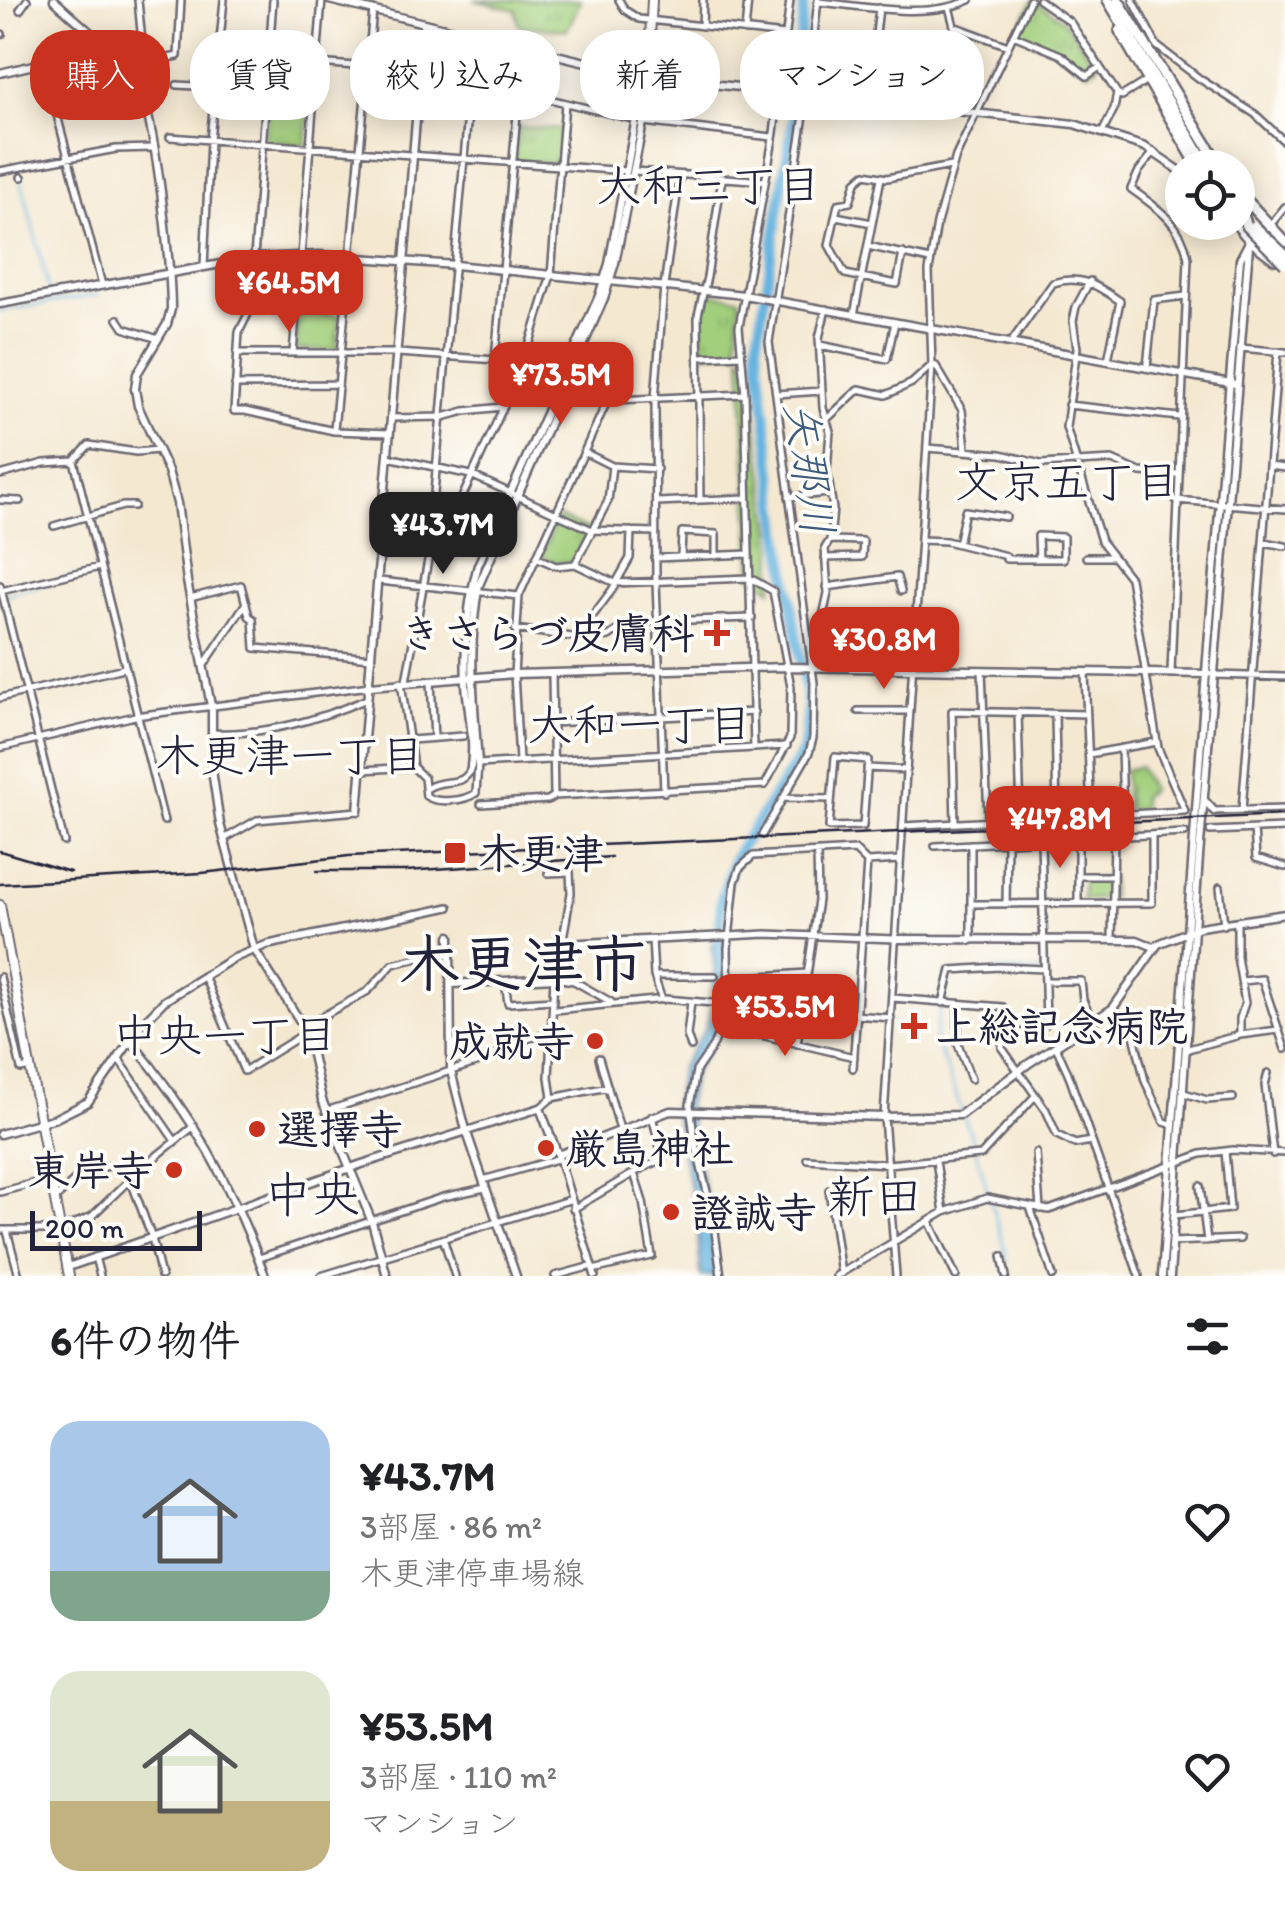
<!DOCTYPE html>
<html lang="ja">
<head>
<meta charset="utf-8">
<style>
	:root { --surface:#fff; --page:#f2f2f2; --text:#202124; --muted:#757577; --accent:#c8321e }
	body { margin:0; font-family:Itim,"Klee One",sans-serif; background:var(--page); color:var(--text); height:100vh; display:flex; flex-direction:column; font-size:38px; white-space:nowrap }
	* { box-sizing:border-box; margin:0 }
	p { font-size:32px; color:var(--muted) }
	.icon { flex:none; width:55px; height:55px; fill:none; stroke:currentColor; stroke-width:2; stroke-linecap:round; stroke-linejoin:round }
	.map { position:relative; height:1276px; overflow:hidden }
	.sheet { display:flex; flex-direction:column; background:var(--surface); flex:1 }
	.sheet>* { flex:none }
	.top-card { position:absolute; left:30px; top:30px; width:1225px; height:90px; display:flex; gap:20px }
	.controls { position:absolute; left:1165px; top:150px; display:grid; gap:20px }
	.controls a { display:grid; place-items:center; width:90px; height:90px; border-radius:50%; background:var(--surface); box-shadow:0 5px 25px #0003; font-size:50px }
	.scale { position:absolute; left:30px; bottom:25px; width:172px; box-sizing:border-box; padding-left:10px; border:5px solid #22223b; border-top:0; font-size:28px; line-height:35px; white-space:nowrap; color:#22223b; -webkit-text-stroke:8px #fdfcf7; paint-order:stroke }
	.price { position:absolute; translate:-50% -85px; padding:0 22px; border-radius:20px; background:var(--accent); color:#fff; font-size:32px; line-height:65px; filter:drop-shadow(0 2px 5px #0008) }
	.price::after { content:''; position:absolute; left:50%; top:60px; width:30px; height:22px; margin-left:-15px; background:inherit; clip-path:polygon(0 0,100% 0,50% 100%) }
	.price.active { background:#222; color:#fff }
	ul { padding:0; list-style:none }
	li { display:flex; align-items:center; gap:30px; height:250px; padding:0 50px }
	li span { display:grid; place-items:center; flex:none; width:280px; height:200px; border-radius:30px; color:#555 }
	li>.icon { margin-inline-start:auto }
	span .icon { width:120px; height:120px; fill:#fffc; stroke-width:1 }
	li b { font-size:42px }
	h2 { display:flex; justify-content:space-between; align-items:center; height:120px; padding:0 50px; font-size:42px }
	.chip { padding:0 35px; border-radius:40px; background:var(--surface); box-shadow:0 5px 25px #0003; font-size:35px; line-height:90px }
	.chip.active { background:var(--accent); color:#fff }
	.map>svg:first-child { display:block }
</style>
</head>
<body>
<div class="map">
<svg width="1285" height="1276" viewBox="0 0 1285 1276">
	<defs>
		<pattern id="park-tufts" width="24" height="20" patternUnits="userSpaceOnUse" patternTransform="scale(2.5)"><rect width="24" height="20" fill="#a2cf7c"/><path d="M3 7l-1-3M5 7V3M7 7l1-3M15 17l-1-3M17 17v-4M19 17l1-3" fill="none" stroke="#8bb16c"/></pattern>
	</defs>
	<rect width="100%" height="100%" fill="#fdfcf7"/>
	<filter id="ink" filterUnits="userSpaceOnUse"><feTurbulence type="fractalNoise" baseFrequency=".01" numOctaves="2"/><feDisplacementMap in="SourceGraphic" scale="20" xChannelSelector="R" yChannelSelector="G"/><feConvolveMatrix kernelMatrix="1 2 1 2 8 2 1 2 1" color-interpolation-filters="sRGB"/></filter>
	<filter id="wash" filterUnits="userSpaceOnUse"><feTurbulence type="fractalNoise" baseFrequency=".0048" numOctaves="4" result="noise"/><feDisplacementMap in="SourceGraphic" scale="40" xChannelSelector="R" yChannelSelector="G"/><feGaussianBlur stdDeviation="2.25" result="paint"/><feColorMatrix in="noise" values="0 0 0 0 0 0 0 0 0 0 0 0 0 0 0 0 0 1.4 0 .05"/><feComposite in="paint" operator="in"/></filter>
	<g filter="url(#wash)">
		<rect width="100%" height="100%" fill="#f4e8d1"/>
		<!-- park -->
		<path fill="url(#park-tufts)" stroke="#62785c" stroke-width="2.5" d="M 474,0 L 581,0 L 567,30 L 519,26 L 516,10 Z
			M 1033,0 L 1062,19 L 1097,66 L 1087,73 L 1062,52 L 1017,33 Z
			M 271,65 L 313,69 L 306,145 L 267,142 L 265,139 Z
			M 518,127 L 561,129 L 559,164 L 514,161 Z
			M 707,293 L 740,298 L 737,351 L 702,354 L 701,316 Z
			M 298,310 L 340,316 L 337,350 L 296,350 Z
			M 741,355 L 747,361 L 774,547 L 772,589 L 752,576 Z
			M 559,517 L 590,531 L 573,562 L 556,563 L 541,555 Z
			M 1139,767 L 1151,790 L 1142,796 L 1142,809 L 1127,810 L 1124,770 Z
			M 1083,878 L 1111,879 L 1111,898 L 1082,900 Z"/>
		<!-- water -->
		<path fill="#66b4e0" stroke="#446b8e" stroke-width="2.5" d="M 725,942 L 728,978 L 725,1010 L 711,1046 L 695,1070 L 687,1105 L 709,1211 L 718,1276 L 701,1276 L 697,1220 L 673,1106 L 681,1067 L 704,1031 L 712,1008 L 715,976 L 712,943 Z"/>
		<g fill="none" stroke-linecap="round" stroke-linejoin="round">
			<!-- stream -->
			<path stroke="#66b4e0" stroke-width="2.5" d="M 19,171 L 49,291
				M 0,311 L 98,295
				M 0,596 L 80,575
				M 1008,1260 L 974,1144 L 935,1038 L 946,974 L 999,970 L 1040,972"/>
			<!-- river -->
			<path stroke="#66b4e0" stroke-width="10" d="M 719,955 L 721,899 L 734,858 L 804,749 L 808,707 L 780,530 L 757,346 L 793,119 L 804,0"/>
		</g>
	</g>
	<g filter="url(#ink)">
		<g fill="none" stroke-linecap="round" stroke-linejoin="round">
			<!-- minor casing -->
			<g stroke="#6c6770" stroke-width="10">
				<path id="minor" d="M 273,0 L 254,258 L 248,314 L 239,332 L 234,411 L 245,411 L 334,431 L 390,433
					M 619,0 L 625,10 L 639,19 L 786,35
					M 1039,0 L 1070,22 L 1117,93 L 1114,109 L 1103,131
					M 1133,0 L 1157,46 L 1200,79 L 1255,114 L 1285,142
					M 818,2 C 866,6 925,20 970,0
					M 949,7 L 954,26 L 1008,46
					M 20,10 L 27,0
					M 702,26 L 703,0
					M 745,31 L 748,0
					M 0,35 L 2,34
					M 1013,35 L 1061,55 L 1087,76 L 1100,67
					M 217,56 L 317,66
					M 144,63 L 178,56 L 181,0
					M 317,63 L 368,67
					M 38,64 L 44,66 L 102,285
					M 422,68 L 636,120
					M 134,78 L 144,63 L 138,0
					M 177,85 L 214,87
					M 1117,93 L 1122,96 L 1148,80
					M 868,103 L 879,8
					M 643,122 L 772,137
					M 170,137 L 626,171
					M 1154,152 L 1139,171 L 1131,189 C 1158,208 1182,224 1188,258 L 1171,672
					M 0,171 L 116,149 L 153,148
					M 634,171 L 765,181
					M 21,177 L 22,177
					M 836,216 L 872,223
					M 1271,224 L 1285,207
					M 868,246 L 930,260
					M 903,253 L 897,284 L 845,274 L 829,245 L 838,204 L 850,202 L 856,182 L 865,174 L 887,178 L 951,166
					M 204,267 L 210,140 L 224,0
					M 854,315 L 881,178
					M 118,319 L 124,328 L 158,339
					M 1012,341 L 1053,283 C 1081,274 1098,286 1120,301 L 1108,360
					M 820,345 L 887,359 L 895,322
					M 1240,348 L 1285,352
					M 237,353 L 398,353 L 524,362 L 563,379
					M 293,353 L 322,0
					M 699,357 L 740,355
					M 495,359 L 523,48
					M 1147,367 L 1154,300 L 1186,296
					M 567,381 L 608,399 L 617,400 L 745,394
					M 235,385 L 337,384
					M 776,394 L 822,391
					M 1068,405 L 1179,417
					M 392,418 L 443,417 L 465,411 L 502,407
					M 827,419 L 859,389 L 886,395 L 912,383 L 932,365 L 936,366 L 962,410 L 966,449
					M 334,430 L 373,10
					M 927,448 L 1001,454 L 1041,464 L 1112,460 L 1140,472 L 1177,474
					M 584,452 L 612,466 L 657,469
					M 388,457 L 471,475 L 592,530 L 655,532
					M 74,461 L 164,821
					M 1269,466 L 1285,468
					M 0,475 L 44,463 L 74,461 L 89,445 L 136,452 L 158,450
					M 789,497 L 829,493
					M 0,500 L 20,501
					M 700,500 L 698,315 L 707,277 L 722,178
					M 1176,500 L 1285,509
					M 657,502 L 746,498
					M 54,526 L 123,506 L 134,506
					M 921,540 L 946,541 L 1006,556 L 1006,559 L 1063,559 L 1063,537 L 1038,536 L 1039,559
					M 1263,542 L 1285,546
					M 958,544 L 965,511 L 1006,517
					M 681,557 L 682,532 L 716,534 L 716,556
					M 1086,557 L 1112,557
					M 429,558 L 438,550 L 524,362 L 551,275 L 565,103
					M 655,558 L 749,554
					M 825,558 L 862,557 L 863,541 L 830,540
					M 575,564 L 608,501 L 612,466
					M 379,581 L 519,596
					M 0,585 L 64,842
					M 827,587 L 897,577 L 901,591
					M 1,591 L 100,567
					M 190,598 L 241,585 L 249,616 L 253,619 L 255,648 L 372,658
					M 515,629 L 586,639 L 609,636 L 629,622 L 752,618
					M 576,638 L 612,590 L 630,558 L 631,531
					M 813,664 L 828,593 L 825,548 L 830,540 L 833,509 L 827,471 L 830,431 L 823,408 L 819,338 L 826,309
					M 204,665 L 246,603
					M 982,670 L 988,820
					M 1085,673 L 1091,815
					M 552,674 L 554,796
					M 1215,675 L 1285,677
					M 406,681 L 428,560 L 471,80
					M 431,681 L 434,738
					M 0,698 L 124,668
					M 858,711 L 910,711
					M 1018,713 L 1021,818
					M 1055,714 L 1057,816
					M 552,723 L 754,712
					M 213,733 C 267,735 317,720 367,699
					M 411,740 L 463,736
					M 0,748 L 135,716 L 370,686
					M 754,748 L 745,394 L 739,327 L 774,133 L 790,0
					M 1121,748 L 1123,813
					M 1089,754 L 1157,742
					M 835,757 L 868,760 L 863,826 L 829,827 Z
					M 519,761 L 514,674 L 519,596 L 608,399
					M 413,767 L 424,778 L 426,796 C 437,804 465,801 476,793 L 478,764 L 787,746
					M 867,768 L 907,770
					M 362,770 L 413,767 L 401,682
					M 428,788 C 443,777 465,789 471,767
					M 664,792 L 656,582 L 655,399 L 664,286 L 680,175
					M 785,798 L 831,799
					M 481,804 L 548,800 L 554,796 L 765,785 L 790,738 L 791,687 L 773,591 L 750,578 L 615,583 L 575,564 L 556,566 L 538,558
					M 1242,810 L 1278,351
					M 1214,811 L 1285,809
					M 955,822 L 952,711 L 1087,714
					M 903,826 L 1185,811 L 1158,748 L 1130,578 L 1101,541 L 1066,427 L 1077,348 L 1073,321 L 1076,307 L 1090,281
					M 1254,829 L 1256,858 L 1285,867
					M 1210,831 L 1285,828
					M 762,835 L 809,753 L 813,738 L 814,683 L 769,342 L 807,96 L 818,0
					M 224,839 L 257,820 L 358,811
					M 935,846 L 1185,833
					M 548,873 L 570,872 L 571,893 L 562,944
					M 1078,876 L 1113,876
					M 1220,887 L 1224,925
					M 1078,903 L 1078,839
					M 971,904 L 1152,903 L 1152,835
					M 1006,904 L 1007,843
					M 417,914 L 449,907
					M 1237,923 L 1237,957 L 1245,1003 L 1240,1018 L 1240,1035
					M 729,936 L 766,934 L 895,939
					M 652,939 L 654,976 L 662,1000
					M 1112,940 L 1114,838
					M 971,941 L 971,844
					M 204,976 L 244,1071 L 307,1032
					M 654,976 L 715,976
					M 0,977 L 21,1069 L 31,1067
					M 730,978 L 807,973
					M 505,981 L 508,1003 L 553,1000
					M 1045,981 L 1081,981 L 1083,1000 L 1093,1023
					M 1242,981 L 1262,979 L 1285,1049
					M 893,998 L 1003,1007 L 1002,1048 L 1046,1110 L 1057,1135 L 1075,1144 L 1091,1141
					M 691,1002 L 687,1035 L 691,1047
					M 943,1003 L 951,970 L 999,967 L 1044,969
					M 958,1004 L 958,1044 L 971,1079
					M 1113,1008 L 1133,1031 L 1145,1081 L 1164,1122 L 1171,1124
					M 774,1009 L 780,975
					M 555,1010 L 665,999 L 891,1018
					M 723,1026 L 854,1057
					M 1002,1026 L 1046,1024 L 1041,841
					M 303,1027 L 368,991 L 393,964 L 426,956 L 451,954
					M 797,1044 L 818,900 L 817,852
					M 1056,1047 L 1068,1073 L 1139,1276
					M 1188,1049 L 1240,1035 L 1278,1030
					M 118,1058 L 175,1141
					M 599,1058 L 620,1129
					M 853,1068 L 867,862
					M 1268,1073 L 1265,1085 L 1273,1154
					M 1184,1093 L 1207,1100 L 1233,1098
					M 552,1098 L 608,1087
					M 540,1108 L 552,1098 L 549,1077 L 554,978 L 574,981 L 611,1002
					M 326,1111 L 485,1060 L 524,1040 L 553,1031
					M 1036,1153 L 1040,1209
					M 558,1155 L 595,1276
					M 807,1159 L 888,1164 L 981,1155 L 1035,1096
					M 936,1161 L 944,1212
					M 483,1180 L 557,1159
					M 131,1181 L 152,1238 L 161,1276
					M 1200,1186 L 1207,1241
					M 829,1190 L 841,1274
					M 0,1192 L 50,1179
					M 56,1198 L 79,1176 L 108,1166
					M 1030,1207 L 1053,1276
					M 573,1209 L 641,1169 L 663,1159 L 652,1116
					M 1175,1215 L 1230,1209 L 1225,1151
					M 929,1221 L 956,1276
					M 0,1230 L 59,1230 L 92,1216 L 143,1167 L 194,1126
					M 7,1231 L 19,1276
					M 444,1241 L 455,1276
					M 1173,1242 L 1240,1239
					M 1002,1256 L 1006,1276
					M 95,1257 L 100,1276
					M 259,1258 L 443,1197 L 485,1188
					M 593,1270 L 652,1256 L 643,1202 L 634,1173
					M 321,1276 L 569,1200
					M 555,1276 L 592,1266
					M 721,1276 L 713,1216 L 695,1143 L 690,1105 L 696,1071 L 713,1046 L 729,1006 L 728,948 L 735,882 L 740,868 L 753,856 L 855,850 L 867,862 L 900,860
					M 836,1276 L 944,1212 L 987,1198 L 1049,1210 L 1201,1154 L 1233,1150 L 1285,1153
					M 896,1276 L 884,1117 L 932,365 L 929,271 L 937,223 L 956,156 L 1030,0"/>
			</g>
			<!-- tertiary casing -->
			<g stroke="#6c6770" stroke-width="11">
				<path id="tertiary" d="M 54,0 C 76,21 122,57 136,81 C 156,115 171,266 171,309 L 167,324 L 137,374 L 135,389 L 138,406 L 168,471 L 177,503 L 187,581 L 212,711 L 212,770 L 220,824 L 254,949 L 307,1032 L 322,1100 L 372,1222 L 387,1276
					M 0,73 L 38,64
					M 0,304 L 254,258 L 319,255 L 455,265 L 744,295 L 1236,384
					M 370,686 L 514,674 L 786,667 L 1208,674
					M 1205,801 L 1214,811
					M 358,811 L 424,25
					M 450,936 L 451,1071 L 466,1130 L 516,1276
					M 895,939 L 1137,940 L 1154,947
					M 452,984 L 554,978 L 562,944 L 728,936
					M 130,1040 C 190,1111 234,1188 265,1276
					M 0,1134 L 56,1118 L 88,1102 L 142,1024 L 164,1001 L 232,959 L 266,945 L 417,914
					M 68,1267 L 362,1164 L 540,1108 L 558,1155 L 670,1111 L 884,1117 L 960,1115 L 1028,1064 L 1113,1008 L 1158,944 L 1200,927 L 1285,914
					M 1162,1276 L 1208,645 L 1240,259 L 1250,240 L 1269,227
					M 1170,1276 L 1199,857 L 1249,246"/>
			</g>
			<!-- secondary casing -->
			<g stroke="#6c6770" stroke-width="11">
				<path id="secondary" d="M 329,0 L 648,77 L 1074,124 L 1145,147 L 1182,172
					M 478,764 C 474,704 467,645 479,585 L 604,298 L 615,263 L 650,88 L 648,79
					M 471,766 C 475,740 468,711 466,685 C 464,644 467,605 478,565 L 599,296 L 609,264 L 642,86 L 648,77"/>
			</g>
			<!-- primary casing -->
			<g stroke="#6c6770" stroke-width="12">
				<path id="primary" d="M 648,77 L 652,0
					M 0,905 L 69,1276"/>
			</g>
			<!-- trunk casing -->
			<g stroke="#6c6770" stroke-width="14">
				<path id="trunk" d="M 1108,0 L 1208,168
					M 1118,0 L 1221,168
					M 1120,31 L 1199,168
					M 1238,191 L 1285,242
					M 1235,222 L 1250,240 L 1275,259"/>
			</g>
			<!-- minor -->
			<use href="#minor" stroke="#fff" stroke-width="5"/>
			<!-- tertiary -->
			<use href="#tertiary" stroke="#fff" stroke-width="6"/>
			<!-- secondary -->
			<use href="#secondary" stroke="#fff" stroke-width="6"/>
			<!-- primary -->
			<use href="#primary" stroke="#fff" stroke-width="8"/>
			<!-- trunk -->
			<use href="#trunk" stroke="#fff" stroke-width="9"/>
			<!-- rail -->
			<path stroke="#22223b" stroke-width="2.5" d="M 0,851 L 70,872
				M 317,871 L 406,871 L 611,857
				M 0,884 L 202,873 L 349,856 L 1285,815"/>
			<!-- trunk-bridge casing -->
			<g stroke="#6c6770" stroke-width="14" stroke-linecap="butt">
				<path id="trunk-bridge" d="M 1241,210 L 1247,226 L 1285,264
					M 1254,226 L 1285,255"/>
			</g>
			<!-- trunk-bridge -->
			<use href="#trunk-bridge" stroke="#fff" stroke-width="9"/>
		</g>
	</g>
	<!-- markers -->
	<g fill="#c8321e" stroke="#fdfcf7" stroke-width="4">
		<path d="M712 618h10v10h10v10h-10v10h-10v-10h-10v-10h10z"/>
		<rect x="443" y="841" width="24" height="24" rx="5"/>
		<path d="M909 1011h10v10h10v10h-10v10h-10v-10h-10v-10h10z"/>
		<circle cx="595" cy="1041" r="10"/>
		<circle cx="257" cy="1129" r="10"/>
		<circle cx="546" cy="1148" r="10"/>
		<circle cx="174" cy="1170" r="10"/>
		<circle cx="671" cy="1212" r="10"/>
	</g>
	<g text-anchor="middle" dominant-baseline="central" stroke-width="8" stroke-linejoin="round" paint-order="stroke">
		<!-- poi labels -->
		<g font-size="42" font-weight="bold" fill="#22223b" stroke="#fdfcf7" text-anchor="start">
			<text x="694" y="633" text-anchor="end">きさらづ皮膚科</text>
			<text x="478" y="853">木更津</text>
			<text x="936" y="1026">上総記念病院</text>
			<text x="575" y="1041" text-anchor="end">成就寺</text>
			<text x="277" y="1129">選擇寺</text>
			<text x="566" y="1148">厳島神社</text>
			<text x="154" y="1170" text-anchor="end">東岸寺</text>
			<text x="691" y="1212">證誠寺</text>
		</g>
		<!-- neighbourhood labels -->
		<g font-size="45" fill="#22223b" stroke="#fdfcf7">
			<text x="709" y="185">大和三丁目</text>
			<text x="1067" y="481">文京五丁目</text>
			<text x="640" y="724">大和一丁目</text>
			<text x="290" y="755">木更津一丁目</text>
			<text x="225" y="1035">中央一丁目</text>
		</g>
		<!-- water labels -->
		<g font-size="45" font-style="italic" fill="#3d5c7d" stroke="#fdfcf7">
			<text transform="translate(810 468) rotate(82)">矢那川</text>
		</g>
		<!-- quarter labels -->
		<g font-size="48" fill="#22223b" stroke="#fdfcf7">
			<text x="312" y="1194">中央</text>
			<text x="875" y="1196">新田</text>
		</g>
		<!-- town labels -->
		<g font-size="62" font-weight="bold" fill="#22223b" stroke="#fdfcf7">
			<text x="522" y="963">木更津市</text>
		</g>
	</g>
</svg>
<div class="controls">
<a><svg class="icon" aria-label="locate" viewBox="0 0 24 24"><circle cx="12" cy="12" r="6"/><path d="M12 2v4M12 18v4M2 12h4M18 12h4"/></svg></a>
</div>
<div class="scale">200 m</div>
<b class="price" style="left:289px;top:335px">¥64.5M</b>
<b class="price" style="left:561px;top:427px">¥73.5M</b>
<b class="price active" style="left:443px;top:577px">¥43.7M</b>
<b class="price" style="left:884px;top:692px">¥30.8M</b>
<b class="price" style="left:1060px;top:871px">¥47.8M</b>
<b class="price" style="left:785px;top:1059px">¥53.5M</b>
<div class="top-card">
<a class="chip active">購入</a>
<a class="chip">賃貸</a>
<a class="chip">絞り込み</a>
<a class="chip">新着</a>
<a class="chip">マンション</a>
</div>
</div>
<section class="sheet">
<h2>6件の物件<svg class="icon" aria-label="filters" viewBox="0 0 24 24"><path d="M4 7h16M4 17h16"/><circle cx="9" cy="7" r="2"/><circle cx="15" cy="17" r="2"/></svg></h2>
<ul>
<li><span style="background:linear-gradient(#a9c7e8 75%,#7fa58c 0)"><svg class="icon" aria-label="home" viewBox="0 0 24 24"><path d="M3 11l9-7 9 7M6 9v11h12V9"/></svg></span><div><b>¥43.7M</b><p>3部屋 · 86 m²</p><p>木更津停車場線</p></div><svg class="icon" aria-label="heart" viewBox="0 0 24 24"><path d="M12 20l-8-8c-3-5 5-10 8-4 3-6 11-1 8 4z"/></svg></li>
<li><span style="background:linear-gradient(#dfe7d0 65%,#c2b280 0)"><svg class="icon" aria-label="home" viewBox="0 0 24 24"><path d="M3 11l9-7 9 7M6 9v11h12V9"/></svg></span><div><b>¥53.5M</b><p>3部屋 · 110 m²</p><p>マンション</p></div><svg class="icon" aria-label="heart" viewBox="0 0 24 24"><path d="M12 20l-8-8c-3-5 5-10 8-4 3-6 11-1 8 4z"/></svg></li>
</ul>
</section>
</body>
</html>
